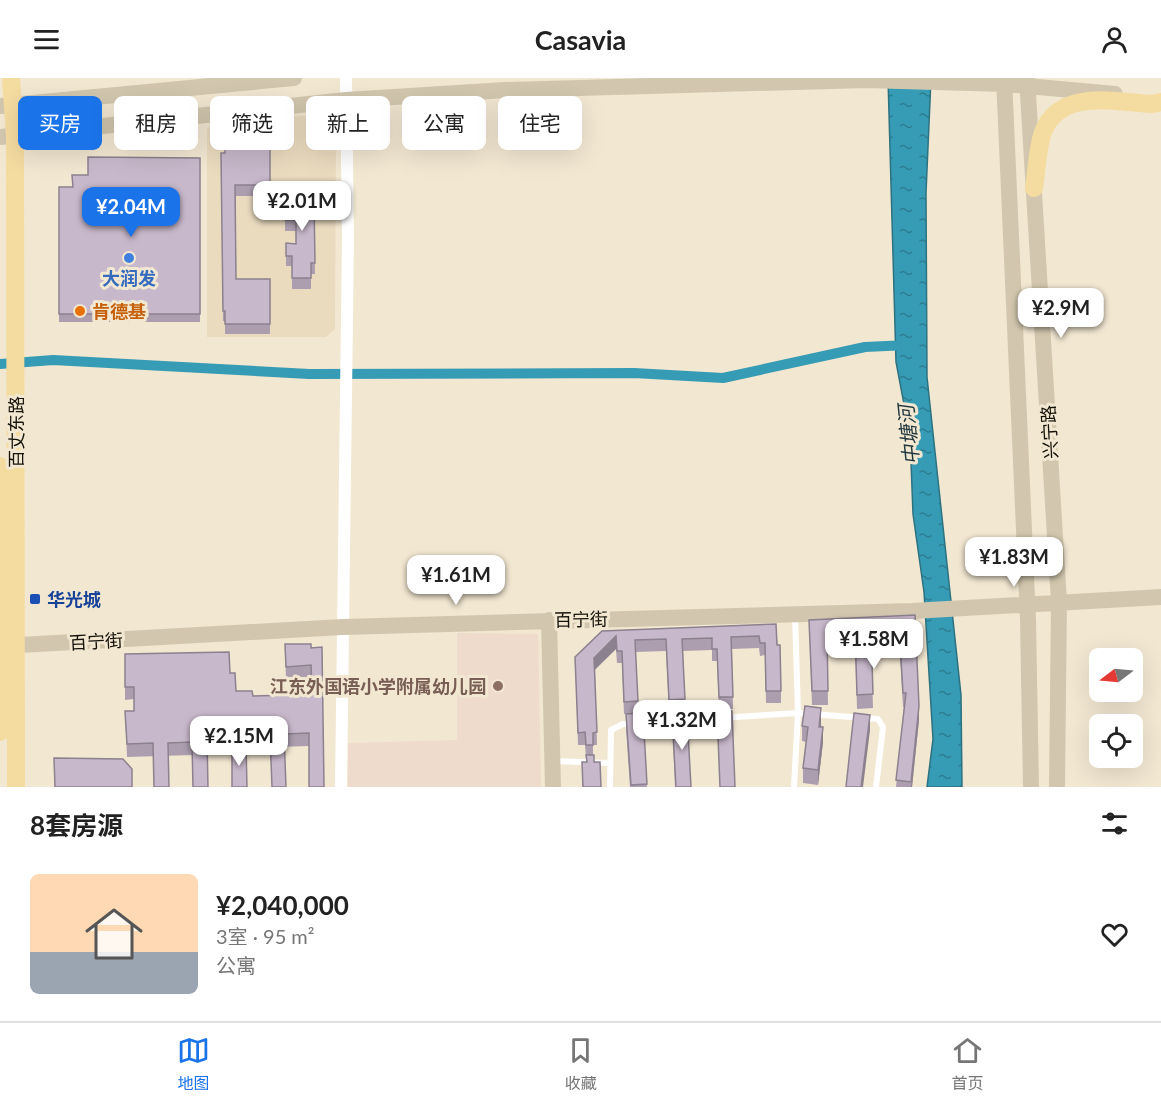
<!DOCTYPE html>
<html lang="zh">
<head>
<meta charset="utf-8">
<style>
	:root { --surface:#fff; --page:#f6f6f6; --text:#222; --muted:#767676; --line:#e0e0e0; --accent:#1a73e8 }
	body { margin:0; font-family:Lato,"Noto Sans SC",sans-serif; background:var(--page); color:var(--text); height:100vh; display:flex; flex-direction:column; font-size:22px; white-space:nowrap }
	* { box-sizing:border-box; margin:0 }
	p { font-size:20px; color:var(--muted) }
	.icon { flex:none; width:33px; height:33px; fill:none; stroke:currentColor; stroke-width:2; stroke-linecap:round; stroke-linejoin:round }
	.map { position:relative; height:709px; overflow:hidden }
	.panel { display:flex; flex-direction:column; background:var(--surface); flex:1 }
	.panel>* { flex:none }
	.guide { position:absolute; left:18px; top:18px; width:600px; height:54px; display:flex; gap:12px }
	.needle { width:39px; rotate:254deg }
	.controls { position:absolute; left:1089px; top:570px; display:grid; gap:12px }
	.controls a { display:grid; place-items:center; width:54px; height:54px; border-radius:9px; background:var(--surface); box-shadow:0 6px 24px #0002; font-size:30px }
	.price { position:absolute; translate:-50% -51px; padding:0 14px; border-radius:12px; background:#fff; color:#222; font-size:20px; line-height:39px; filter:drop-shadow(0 2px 3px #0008) }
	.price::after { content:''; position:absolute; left:50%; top:36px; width:18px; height:14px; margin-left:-9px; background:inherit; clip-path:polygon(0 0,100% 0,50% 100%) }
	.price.active { background:var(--accent); color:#fff }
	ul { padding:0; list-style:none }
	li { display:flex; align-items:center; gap:18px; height:150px; padding:0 30px }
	li span { display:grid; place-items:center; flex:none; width:168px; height:120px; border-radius:9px; color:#555 }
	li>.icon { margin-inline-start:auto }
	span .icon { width:72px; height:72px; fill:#fffc; stroke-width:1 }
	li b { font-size:26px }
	h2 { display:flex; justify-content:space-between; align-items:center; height:72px; padding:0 30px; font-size:26px }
	.tag { padding:0 21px; border-radius:9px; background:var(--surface); box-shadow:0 6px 24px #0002; font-size:21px; line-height:54px }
	.tag.active { background:var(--accent); color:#fff }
	header { display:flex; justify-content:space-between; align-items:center; height:78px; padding:0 30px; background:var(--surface); font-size:27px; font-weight:700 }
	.tabs { display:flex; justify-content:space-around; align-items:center; height:84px; border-top:2px solid var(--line); background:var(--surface); font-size:16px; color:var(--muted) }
	.tabs a { display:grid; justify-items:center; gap:3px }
	.tabs .active { color:var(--accent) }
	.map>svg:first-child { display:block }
</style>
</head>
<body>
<header><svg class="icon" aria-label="menu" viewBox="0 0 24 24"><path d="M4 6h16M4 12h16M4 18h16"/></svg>Casavia<svg class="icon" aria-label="person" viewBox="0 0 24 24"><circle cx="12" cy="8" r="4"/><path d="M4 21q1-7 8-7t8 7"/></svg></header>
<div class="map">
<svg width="1161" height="709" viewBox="0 0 1161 709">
	<defs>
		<pattern id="water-ripples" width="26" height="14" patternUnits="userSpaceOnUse" patternTransform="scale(1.5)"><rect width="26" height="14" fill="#369bb4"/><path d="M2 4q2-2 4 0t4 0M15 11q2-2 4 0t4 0" fill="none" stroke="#2c7d91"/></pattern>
	</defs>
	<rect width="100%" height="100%" fill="#f2e7d1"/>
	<!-- built -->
	<path fill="#eadbbf" d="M 314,37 L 331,44 L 336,54 L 335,251 L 326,259 L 207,259 L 207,51 L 216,44 Z"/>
	<!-- education -->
	<path fill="#eedbcb" d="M 457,555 L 538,556 L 541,709 L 348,709 L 348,665 L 457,662 Z"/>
	<!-- water -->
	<path fill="url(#water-ripples)" stroke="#2c7281" stroke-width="1.5" d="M 888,0 L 931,0 L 926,115 L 927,299 L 961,617 L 962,709 L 927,709 L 933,661 L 924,514 L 913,436 L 910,358 L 896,284 Z"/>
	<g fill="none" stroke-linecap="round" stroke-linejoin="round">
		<!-- canal -->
		<path stroke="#369bb4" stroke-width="10" d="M 0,286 L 53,282 L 309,296 L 634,295 L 723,300 L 865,269 L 908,267"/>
		<!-- lane -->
		<path stroke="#fff" stroke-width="6" d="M 553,683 L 609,685
			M 610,709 L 611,652 L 623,646 L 798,635 L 878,641 L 883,649 L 876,709
			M 794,709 L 798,635 L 795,536"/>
		<!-- street -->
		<path stroke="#fff" stroke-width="12" d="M 341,709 L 348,161 L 346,0"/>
		<!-- secondary -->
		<path stroke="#d2c7ae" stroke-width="16" d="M 1004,0 L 1028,542 L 1031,709
			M 1027,0 L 1059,524 L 1057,709
			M 0,28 L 294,0
			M 0,59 L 346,22 L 505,12 L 866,2 L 1005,6 L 1115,16
			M 549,542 L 553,709
			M 2,568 L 343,549 L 912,533 L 1161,519"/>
		<!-- primary -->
		<path stroke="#f4dba0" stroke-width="18" d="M 11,0 L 15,58 L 16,709
			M 1034,110 C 1037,92 1037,71 1043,54 C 1060,10 1116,24 1152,26 L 1161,24
			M 0,388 L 0,654"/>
	</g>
	<!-- wall -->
	<path fill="#ac9eaf" d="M 270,62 L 270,118 L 236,118 L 236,201 L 270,201 L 270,256 L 225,256 L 225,243 L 223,243 L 221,86 L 225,75 Z
		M 200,80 L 200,244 L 59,244 L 59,109 L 72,109 L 88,97 Z
		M 311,123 L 314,123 L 315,196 L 311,196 L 311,211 L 292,211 L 292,188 L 286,188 L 286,165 L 296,166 L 296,153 L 285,153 L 285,130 L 292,130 Z
		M 915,537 L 919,642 L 912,709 L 896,709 L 904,629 L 903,629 L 899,561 L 871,565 L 873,630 L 857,631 L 855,566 L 827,568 L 828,627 L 812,627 L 809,542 Z
		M 776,546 L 781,613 L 781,625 L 766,625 L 765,577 L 760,578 L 759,570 L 732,571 L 733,631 L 719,632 L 717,583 L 712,583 L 712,572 L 683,573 L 685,633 L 669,634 L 666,573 L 635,574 L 638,635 L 624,636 L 622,585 L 617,585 L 616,571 L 595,592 L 597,667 L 593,667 L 593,677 L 594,684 L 601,709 L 582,709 L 582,684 L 586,684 L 586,679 L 585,667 L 578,667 L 575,579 L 602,553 Z
		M 285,566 L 311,570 L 322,569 L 309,668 L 246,670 L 244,668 L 244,660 L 232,660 L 220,670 L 207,674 L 192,677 L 127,679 L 125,633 L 134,633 L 134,621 L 125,622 L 125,576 L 230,595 L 236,613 L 253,618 L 286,617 L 311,611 L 311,600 L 286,602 Z
		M 717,634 L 735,709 L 720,709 Z
		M 643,635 L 647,709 L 630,709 L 626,651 L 626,636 Z
		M 672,637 L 691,709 L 675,709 Z
		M 821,645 L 823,664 L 818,707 L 803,705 L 803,690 L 806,664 L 802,663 L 802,648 Z"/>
	<!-- shaded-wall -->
	<path fill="#8c818e" d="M 616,558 L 616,571 L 594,592 L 594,580 Z
		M 919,628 L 919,642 L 912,709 L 911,709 Z
		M 821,630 L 821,645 L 819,664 L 819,649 Z
		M 870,637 L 870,652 L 863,709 L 861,709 Z
		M 232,648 L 232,660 L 220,670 L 207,674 L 207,661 Z
		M 823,649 L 823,664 L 818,707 L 818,692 Z"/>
	<!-- building -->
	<path fill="#c8b8cb" stroke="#8c818e" stroke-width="1.5" d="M 225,62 L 270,62 L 270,107 L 235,107 L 236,201 L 270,201 L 270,246 L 225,246 L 225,233 L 223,233 L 221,75 L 225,75 Z
		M 88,79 L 200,80 L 200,236 L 59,236 L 59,109 L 73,109 L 72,97 L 88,97 Z
		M 292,107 L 311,107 L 311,123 L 314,123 L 315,185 L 311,185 L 311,200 L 292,200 L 292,178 L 286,178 L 286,165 L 296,166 L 296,142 L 285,142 L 285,130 L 292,130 Z
		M 915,537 L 919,628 L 911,704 L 896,702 L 906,615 L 903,615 L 899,547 L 871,551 L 873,616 L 857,617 L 855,552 L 827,554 L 828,613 L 812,613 L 809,542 Z
		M 776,546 L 777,567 L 780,567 L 781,613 L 766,613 L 765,565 L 760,565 L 759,558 L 731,559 L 733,619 L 719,619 L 717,571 L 712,571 L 712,560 L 682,561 L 685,621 L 669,622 L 666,561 L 635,562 L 638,623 L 624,624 L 622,573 L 617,573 L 616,558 L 594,580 L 597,654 L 593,655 L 593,667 L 586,667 L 585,654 L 578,655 L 575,579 L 602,553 Z
		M 285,566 L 311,566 L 311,570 L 322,569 L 324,709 L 309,709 L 309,655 L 284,656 L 286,709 L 272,709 L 270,656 L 244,657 L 244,647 L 232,648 L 220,657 L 207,661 L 208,709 L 193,709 L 192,664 L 168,665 L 169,709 L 154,709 L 153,665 L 127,666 L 125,633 L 134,633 L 134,609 L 125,609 L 125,576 L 229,574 L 230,595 L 235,595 L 236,613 L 252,613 L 253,618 L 286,617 L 286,612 L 312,611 L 311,587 L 286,589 Z
		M 805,628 L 821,630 L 819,649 L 823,649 L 818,692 L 803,690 L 808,649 L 802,648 Z
		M 732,633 L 735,709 L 720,709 L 717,634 Z
		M 643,635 L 647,706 L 631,707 L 626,636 Z
		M 854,635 L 870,637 L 861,709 L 846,709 Z
		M 687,636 L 691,709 L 676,709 L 672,637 Z
		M 246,668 L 247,709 L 232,709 L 232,669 Z
		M 586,677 L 594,677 L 594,684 L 600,684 L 601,709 L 583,709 L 582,684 L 587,684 Z
		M 54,680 L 123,681 L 132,691 L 132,709 L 55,709 Z"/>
	<!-- markers -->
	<circle fill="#3f7fe0" stroke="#f2e7d1" stroke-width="2" cx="129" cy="180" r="6"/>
	<circle fill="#e8710a" stroke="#f2e7d1" stroke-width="2" cx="80" cy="233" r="6"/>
	<rect fill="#1a4fb4" stroke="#f2e7d1" stroke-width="2" x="29" y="515" width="12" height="12" rx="3"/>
	<circle fill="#8d6e63" stroke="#f2e7d1" stroke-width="2" cx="498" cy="608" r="6"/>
	<g text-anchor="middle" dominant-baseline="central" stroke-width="6" stroke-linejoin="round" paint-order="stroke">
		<!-- shop labels -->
		<g font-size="18" font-weight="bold" fill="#366cbe" stroke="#f2e7d1">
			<text x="129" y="200">大润发</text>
		</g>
		<!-- food labels -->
		<g font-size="18" font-weight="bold" fill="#c56008" stroke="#f2e7d1" text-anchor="start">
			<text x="92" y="233">肯德基</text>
		</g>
		<!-- street labels -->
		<g font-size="18" fill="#15120a" stroke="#f2e7d1">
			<text transform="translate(16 354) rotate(-90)">百丈东路</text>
			<text transform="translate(1049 354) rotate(-93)">兴宁路</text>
			<text transform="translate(581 541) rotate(-1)">百宁街</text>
			<text transform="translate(96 563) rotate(-3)">百宁街</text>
		</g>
		<!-- transit labels -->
		<g font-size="18" font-weight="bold" fill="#164399" stroke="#f2e7d1" text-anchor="start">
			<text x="47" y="521">华光城</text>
		</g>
		<!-- education labels -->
		<g font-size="18" font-weight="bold" fill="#785e54" stroke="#f2e7d1" text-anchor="end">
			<text x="486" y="608">江东外国语小学附属幼儿园</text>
		</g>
		<!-- water labels -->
		<g font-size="20" font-style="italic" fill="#22393f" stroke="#f2e7d1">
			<text transform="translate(908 357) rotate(-96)">中塘河</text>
		</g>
	</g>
</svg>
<div class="controls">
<a><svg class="needle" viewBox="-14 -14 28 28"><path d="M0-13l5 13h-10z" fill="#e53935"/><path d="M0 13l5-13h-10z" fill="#767676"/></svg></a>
<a><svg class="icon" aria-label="locate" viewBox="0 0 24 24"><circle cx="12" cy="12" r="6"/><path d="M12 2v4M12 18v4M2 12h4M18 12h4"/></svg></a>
</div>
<b class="price" style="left:302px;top:154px">¥2.01M</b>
<b class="price active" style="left:131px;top:160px">¥2.04M</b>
<b class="price" style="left:1061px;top:261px">¥2.9M</b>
<b class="price" style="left:1014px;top:510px">¥1.83M</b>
<b class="price" style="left:456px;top:528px">¥1.61M</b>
<b class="price" style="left:874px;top:592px">¥1.58M</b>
<b class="price" style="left:682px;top:673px">¥1.32M</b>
<b class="price" style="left:239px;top:689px">¥2.15M</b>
<div class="guide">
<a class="tag active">买房</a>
<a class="tag">租房</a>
<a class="tag">筛选</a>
<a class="tag">新上</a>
<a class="tag">公寓</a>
<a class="tag">住宅</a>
</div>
</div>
<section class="panel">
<h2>8套房源<svg class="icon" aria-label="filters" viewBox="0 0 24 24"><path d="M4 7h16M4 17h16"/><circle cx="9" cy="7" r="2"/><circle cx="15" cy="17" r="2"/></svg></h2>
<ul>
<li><span style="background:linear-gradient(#ffd9b3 65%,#9aa5b1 0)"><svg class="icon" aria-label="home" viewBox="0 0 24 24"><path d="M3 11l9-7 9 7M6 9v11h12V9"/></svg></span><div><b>¥2,040,000</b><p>3室 · 95 m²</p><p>公寓</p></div><svg class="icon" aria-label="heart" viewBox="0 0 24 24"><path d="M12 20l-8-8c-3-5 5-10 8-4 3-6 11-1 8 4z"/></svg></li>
</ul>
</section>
<nav class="tabs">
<a class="active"><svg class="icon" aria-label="map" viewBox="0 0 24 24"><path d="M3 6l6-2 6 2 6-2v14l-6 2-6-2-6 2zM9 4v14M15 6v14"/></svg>地图</a>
<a><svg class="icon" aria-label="saved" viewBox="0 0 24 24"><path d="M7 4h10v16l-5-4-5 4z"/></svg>收藏</a>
<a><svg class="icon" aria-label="home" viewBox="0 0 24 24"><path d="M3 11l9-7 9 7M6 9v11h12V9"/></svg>首页</a>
</nav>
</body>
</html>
